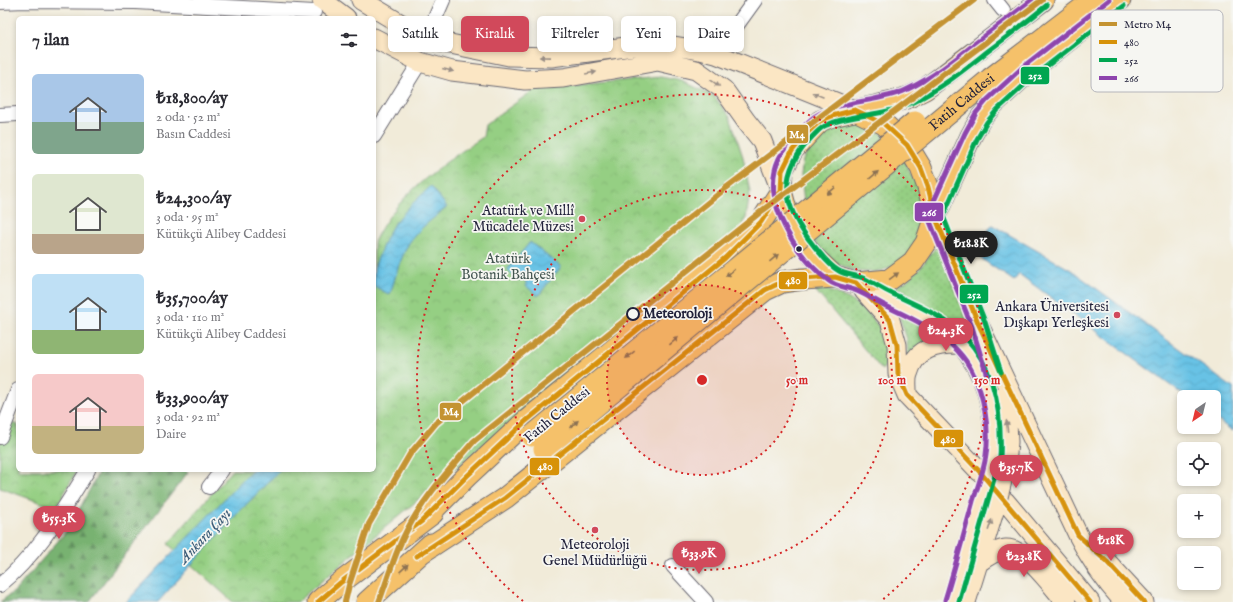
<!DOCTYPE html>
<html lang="tr">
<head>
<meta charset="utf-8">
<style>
	:root { --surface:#fff; --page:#f2f2f3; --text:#2b2b33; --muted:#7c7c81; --accent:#d1495b }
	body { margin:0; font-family:"IM FELL English",serif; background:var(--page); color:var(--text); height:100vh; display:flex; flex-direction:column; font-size:15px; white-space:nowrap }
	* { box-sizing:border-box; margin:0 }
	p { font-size:13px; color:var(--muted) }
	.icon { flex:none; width:22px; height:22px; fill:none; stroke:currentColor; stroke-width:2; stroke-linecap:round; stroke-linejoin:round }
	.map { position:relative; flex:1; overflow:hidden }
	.details { position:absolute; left:16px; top:16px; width:360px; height:456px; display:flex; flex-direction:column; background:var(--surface); border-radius:6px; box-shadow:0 2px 6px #0003 }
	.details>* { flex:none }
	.banner { position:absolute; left:388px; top:16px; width:380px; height:36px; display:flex; gap:8px }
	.needle { width:26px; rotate:215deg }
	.controls { position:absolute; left:1177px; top:390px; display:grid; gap:8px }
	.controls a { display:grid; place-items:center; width:44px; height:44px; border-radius:6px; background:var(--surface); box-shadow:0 2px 6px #0003; font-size:20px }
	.price { position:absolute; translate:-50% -34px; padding:0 9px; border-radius:14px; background:var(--accent); color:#fff; font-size:13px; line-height:26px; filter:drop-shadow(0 1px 2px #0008) }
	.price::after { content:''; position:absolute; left:50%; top:24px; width:12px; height:9px; margin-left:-6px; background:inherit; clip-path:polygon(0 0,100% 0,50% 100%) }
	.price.selected { background:#222; color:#fff }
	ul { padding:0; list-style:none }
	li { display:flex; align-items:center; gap:12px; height:100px; padding:0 16px }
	li span { display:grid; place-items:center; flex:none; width:112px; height:80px; border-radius:6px; color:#555 }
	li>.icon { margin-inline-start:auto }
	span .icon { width:48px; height:48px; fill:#fffc; stroke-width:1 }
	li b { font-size:17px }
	h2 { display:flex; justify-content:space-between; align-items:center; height:48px; padding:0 16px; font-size:17px }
	.tag { padding:0 14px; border-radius:6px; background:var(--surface); box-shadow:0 2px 6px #0003; font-size:14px; line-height:36px }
	.tag.selected { background:var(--accent); color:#fff }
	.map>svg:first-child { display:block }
</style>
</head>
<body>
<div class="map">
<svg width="1233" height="602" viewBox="0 0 1233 602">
	<defs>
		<pattern id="grass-dots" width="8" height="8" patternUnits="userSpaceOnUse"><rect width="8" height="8" fill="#95cf83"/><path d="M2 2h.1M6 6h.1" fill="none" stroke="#80b172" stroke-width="1.8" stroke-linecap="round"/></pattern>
		<pattern id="forest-firs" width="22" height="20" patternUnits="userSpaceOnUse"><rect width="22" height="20" fill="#78b271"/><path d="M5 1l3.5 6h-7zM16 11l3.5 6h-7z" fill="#62905e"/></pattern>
		<pattern id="park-crowns" width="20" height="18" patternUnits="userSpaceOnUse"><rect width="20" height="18" fill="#95cf83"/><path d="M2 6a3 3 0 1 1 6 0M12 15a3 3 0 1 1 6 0" fill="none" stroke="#80b172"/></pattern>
		<pattern id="water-waves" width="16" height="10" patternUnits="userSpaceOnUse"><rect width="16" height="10" fill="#67c2e5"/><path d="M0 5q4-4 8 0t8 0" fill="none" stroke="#59a6c5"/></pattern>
	</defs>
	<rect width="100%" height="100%" fill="#f6f6f2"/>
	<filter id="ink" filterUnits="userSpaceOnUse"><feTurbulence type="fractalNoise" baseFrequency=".025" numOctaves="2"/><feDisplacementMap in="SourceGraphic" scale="8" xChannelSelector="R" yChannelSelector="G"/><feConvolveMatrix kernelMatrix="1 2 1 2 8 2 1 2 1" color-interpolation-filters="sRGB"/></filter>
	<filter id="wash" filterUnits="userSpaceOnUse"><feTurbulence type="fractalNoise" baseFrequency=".012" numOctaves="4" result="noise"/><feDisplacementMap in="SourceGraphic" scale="16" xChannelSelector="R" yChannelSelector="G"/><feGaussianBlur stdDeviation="0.9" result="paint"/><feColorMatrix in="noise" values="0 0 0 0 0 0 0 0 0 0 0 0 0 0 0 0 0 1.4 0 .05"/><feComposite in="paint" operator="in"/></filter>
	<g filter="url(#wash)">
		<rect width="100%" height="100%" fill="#f1ebd9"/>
		<!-- grass -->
		<path fill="url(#grass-dots)" stroke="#5c785f" d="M 850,123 L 865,124 L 884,135 L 900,152 L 921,194 L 925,216 L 920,237 L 906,257 L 892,267 L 880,271 L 867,272 L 852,270 L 828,259 L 811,238 L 805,212 L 801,175 L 803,160 L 811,145 L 825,131 Z
			M 937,246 L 974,337 L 972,339 L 968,337 L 957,327 L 942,316 L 888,289 L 905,282 L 919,269 Z
			M 825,289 L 849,299 L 867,311 L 879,327 L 890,345 L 888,362 L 882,370 L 815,290 Z
			M 897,310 L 942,335 L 908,358 L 907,339 Z"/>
		<!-- forest -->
		<path fill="url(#forest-firs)" stroke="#4d6a56" d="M 100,470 L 186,470 L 188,472 L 89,602 L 0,602 L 15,591 L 70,527 Z"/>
		<!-- park -->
		<path fill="url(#park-crowns)" stroke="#5c785f" d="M 661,77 L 682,81 L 714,96 L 730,117 L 743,157 L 750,192 L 746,218 L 737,233 L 600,350 L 516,417 L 297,602 L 233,602 L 168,544 L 232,470 L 374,470 L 374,242 C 396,195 441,165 483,137 L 485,125 L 535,89 Z
			M 0,419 L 18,425 L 18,470 L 77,470 L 56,508 L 0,488 Z"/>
		<!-- water -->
		<path fill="url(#water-waves)" stroke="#447290" d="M 431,186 L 447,207 C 434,218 418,229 409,243 C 400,259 395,278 390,295 L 374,286 L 374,268 L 385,240 L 393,225 L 410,206 Z
			M 992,225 L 1071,270 L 1233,388 L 1233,431 L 1214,418 L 1214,397 L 1186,397 L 1019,274 L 1014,281 L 973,253 Z
			M 530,242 L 561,267 L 538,296 L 526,286 L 526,282 L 524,279 L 519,280 L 507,270 Z
			M 252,470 L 280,470 L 236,515 L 158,602 L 126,602 Z"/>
	</g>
	<g filter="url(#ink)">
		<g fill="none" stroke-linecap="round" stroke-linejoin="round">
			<!-- street casing -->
			<g stroke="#6a6872" stroke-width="16">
				<path id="street" d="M 995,0 L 1003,10
					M 0,2 L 25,1 L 135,2 L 314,12
					M 426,39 L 443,0
					M 716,54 L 755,0
					M 0,115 L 18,114
					M 374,136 L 420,62
					M 0,437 L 18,390
					M 209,487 L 222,470
					M 673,566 L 706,602
					M 0,585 C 38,554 62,511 88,470"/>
			</g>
			<!-- secondary casing -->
			<g stroke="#6a6872" stroke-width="21">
				<path id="secondary" d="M 322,0 L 346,18
					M 361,0 L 426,39 L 509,56 L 551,57 L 656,43 L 704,51 L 716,54 L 855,110
					M 374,38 L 420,62 L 452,71 L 525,80 L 563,78 L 658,61 L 696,70 L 724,90 L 746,121 L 762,141 L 781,191
					M 935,216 L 979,325 L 1078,535 C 1091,561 1104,580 1124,602
					M 856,283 C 892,301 929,316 959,343 C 963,346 966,351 969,355 C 990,384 996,422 993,457
					M 864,291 L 890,320 L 897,345 L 898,374 L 907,395 L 980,472
					M 907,390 C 907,385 906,379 908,374 C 915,348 937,343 961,344
					M 1001,397 L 1007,422 L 1008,442 L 1006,465
					M 1005,501 L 1090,602
					M 1094,550 L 1107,562 L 1144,602
					M 978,563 C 986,557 996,550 1006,549 C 1026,548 1053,588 1066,602
					M 952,602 L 984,492
					M 966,602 L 996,505"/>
			</g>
			<!-- primary casing -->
			<g stroke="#6a6872" stroke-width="23">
				<path id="primary" d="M 1043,0 L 943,76 L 925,89 L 909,97 L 893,102 L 832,116 L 820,121 L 792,151 L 782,171 L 781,191 L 788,216 L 796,233 L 813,256 L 835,277 L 856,283 L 889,280 L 913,262 L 926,243 L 935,216 L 971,136 L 981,118 L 992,105 L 1029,71 L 1120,0
					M 855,110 L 884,124 L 907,145 L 921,168 L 928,187 L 935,216
					M 422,521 L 467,476 L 526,421 L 725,258 L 761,222 L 781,191
					M 421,553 L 505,498 L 765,290 L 782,282 L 803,279 L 835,277
					M 318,602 L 340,583 L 433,513
					M 367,602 L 431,544"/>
			</g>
			<!-- street -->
			<use href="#street" stroke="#fff" stroke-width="14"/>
			<!-- secondary -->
			<use href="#secondary" stroke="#fbe6c4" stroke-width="19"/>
			<!-- primary -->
			<use href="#primary" stroke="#f5c16b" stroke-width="21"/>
			<!-- secondary-bridge casing -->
			<g stroke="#6a6872" stroke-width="21" stroke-linecap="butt">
				<path id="secondary-bridge" d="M 984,492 L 993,457
					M 996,505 L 1006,465"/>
			</g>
			<!-- primary-bridge casing -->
			<g stroke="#6a6872" stroke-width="23" stroke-linecap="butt">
				<g id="primary-bridge">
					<path d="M 532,436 L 915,122"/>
					<path id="s1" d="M 544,449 L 990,79 L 1093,0"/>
				</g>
			</g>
			<!-- secondary-bridge -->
			<use href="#secondary-bridge" stroke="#fbe6c4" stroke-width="19"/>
			<!-- primary-bridge -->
			<use href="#primary-bridge" stroke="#f5c16b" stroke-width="21"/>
			<!-- bus-1 casing -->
			<g stroke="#f6f6f2" stroke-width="8">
				<path id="bus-1" d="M 417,556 L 505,498 L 765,290 L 782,282 L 803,279 L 835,277 L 856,283 L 890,320 L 897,345 L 898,374 L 907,395 L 980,472 L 1090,602
					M 318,602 L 340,583 L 422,521 L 467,476 L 526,421 L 725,258 L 761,222 L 781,191 L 782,171 L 792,151 L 808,132 L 820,121 L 832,116 L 855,110 L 884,124 L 907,145 L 921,168 L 928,187 L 935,216 L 979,325 L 1078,535 L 1107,562 L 1144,602"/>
			</g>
			<!-- bus-2 casing -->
			<g stroke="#f6f6f2" stroke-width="8">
				<path id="bus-2" d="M 1001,372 L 985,322 L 943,216 L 977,139 L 987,122 L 997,110 L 1034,76 L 1124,6
					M 959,602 L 1000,458 C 1002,417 996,370 966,338 C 946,317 917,305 891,293 C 881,288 872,282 863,278 C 855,275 846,275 839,271 C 829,266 821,254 814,246 C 782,207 776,174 813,136 C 817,132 821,127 827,125 C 837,120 850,118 861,116 C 880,113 898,110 915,101 C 942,88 965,69 988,51 C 1008,36 1028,21 1047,5"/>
			</g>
			<!-- bus-3 casing -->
			<g stroke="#f6f6f2" stroke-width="8">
				<path id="bus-3" d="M 987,376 L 972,327 L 929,219 L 928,214 L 965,133 L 976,113 L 987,100 L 1024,66 L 1109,0
					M 945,600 C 955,567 964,534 973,501 C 978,486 984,470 986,455 C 990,428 984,395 972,371 C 955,338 920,322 888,307 C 878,302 868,296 857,291 C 848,287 837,287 829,281 C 799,259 766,209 775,170 C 779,151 795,134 809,121 C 833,99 876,104 906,90 C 932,78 955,60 977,42 C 995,28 1014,14 1032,0"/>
			</g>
			<!-- bus-1 -->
			<use href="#bus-1" stroke="#d79209" stroke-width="5"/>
			<!-- bus-2 -->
			<use href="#bus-2" stroke="#00a651" stroke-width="5"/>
			<!-- bus-3 -->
			<use href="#bus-3" stroke="#8e44ad" stroke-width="5"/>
			<!-- metro-1 casing -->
			<g stroke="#f6f6f2" stroke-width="9">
				<path id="metro-1" d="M 345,602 L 349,585 L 369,524 L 410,454 L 436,423 L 726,188 L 974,0
					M 379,602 C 387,581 393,559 403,538 C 420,502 448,471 474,441 L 763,210 L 1042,0"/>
			</g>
			<!-- metro-1 -->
			<use href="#metro-1" stroke="#c49331" stroke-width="6"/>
		</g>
		<!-- one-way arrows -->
		<defs><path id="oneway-solid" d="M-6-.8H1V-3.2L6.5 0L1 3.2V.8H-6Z"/></defs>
		<g fill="#998e86">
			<use href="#oneway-solid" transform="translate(545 57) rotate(-179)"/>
			<use href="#oneway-solid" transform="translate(448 70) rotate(15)"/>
			<use href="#oneway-solid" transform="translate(591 73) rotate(-10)"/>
			<use href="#oneway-solid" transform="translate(715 83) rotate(35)"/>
			<use href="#oneway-solid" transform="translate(818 95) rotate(-158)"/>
			<use href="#oneway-solid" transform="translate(1007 426) rotate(-97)"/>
			<use href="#oneway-solid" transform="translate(990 525) rotate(-72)"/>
		</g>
		<g fill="#8c7253">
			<use href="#oneway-solid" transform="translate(874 175) rotate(-40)"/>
			<use href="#oneway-solid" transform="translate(831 191) rotate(141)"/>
			<use href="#oneway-solid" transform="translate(774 258) rotate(-40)"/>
			<use href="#oneway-solid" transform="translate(730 273) rotate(141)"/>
			<use href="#oneway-solid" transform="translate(894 276) rotate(-36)"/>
			<use href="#oneway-solid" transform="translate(674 341) rotate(-40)"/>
			<use href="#oneway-solid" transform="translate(630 355) rotate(141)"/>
			<use href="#oneway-solid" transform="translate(574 424) rotate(-40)"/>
			<use href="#oneway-solid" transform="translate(404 568) rotate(-43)"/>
		</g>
	</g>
	<!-- distance rings -->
	<circle cx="702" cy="380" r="95" fill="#d62828" fill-opacity=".12"/>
	<g fill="none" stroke="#d62828" stroke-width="2" stroke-dasharray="2 4">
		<circle cx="702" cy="380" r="95"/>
		<circle cx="702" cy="380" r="190"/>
		<path d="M523 601A285 285 0 1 1 881 601"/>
	</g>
	<!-- markers -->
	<g fill="#d1495b" stroke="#f6f6f2" stroke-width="1.5">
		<circle cx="582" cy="219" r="4"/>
		<circle cx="1117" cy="315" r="4"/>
		<circle cx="595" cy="530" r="4"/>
	</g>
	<circle fill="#22223b" stroke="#f6f6f2" stroke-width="1.5" cx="799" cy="249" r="3.5"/>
	<circle fill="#f6f6f2" stroke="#22223b" stroke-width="2" cx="633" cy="314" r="6"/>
	<g text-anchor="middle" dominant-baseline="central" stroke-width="3.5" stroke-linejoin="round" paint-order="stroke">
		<!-- street labels -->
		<g font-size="14" fill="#22223b" stroke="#f6f6f2">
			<text stroke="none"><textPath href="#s1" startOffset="543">Fatih Caddesi</textPath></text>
			<text transform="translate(557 415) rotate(-39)">Fatih Caddesi</text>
		</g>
		<!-- poi labels -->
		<g font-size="14" fill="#22223b" stroke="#f6f6f2" text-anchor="end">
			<text x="574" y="211">Atatürk ve Millî<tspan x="574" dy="16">Mücadele Müzesi</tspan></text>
			<text x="1109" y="307">Ankara Üniversitesi<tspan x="1109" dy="16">Dışkapı Yerleşkesi</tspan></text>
			<text x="595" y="545" text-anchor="middle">Meteoroloji<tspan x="595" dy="16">Genel Müdürlüğü</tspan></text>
		</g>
		<!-- park labels -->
		<g font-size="14" fill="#445651" stroke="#f6f6f2">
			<text x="508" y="259">Atatürk<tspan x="508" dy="16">Botanik Bahçesi</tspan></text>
		</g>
		<!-- stop labels -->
		<g font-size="14" font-weight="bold" fill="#22223b" stroke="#f6f6f2" text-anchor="start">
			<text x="643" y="314">Meteoroloji</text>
		</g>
		<!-- water labels -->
		<g font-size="15" font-style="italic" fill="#3a5a76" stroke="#f6f6f2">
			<text transform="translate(205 536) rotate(-47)">Ankara Çayı</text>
		</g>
	</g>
	<!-- legend -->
	<rect x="1091" y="10" width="132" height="82" rx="6" fill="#f6f6f2" stroke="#b6b6bb" stroke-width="1"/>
	<rect x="1099" y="22" width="18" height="4" fill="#c49331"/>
	<rect x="1099" y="40" width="18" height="4" fill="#d79209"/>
	<rect x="1099" y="58" width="18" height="4" fill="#00a651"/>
	<rect x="1099" y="76" width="18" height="4" fill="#8e44ad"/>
	<g font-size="11" fill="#22223b">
		<text x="1124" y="28">Metro M4</text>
		<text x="1124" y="46">480</text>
		<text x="1124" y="64">252</text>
		<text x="1124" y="82">266</text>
	</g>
	<circle cx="702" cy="380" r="6" fill="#d62828" stroke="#f6f6f2" stroke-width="2"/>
	<g font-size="12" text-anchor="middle" font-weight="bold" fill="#d62828" stroke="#f6f6f2" stroke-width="3.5" stroke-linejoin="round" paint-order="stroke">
		<text x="797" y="384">50 m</text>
		<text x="892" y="384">100 m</text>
		<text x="987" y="384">150 m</text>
	</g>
	<g stroke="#f6f6f2" stroke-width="1.5">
		<rect x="1020" y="66" width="30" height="19" rx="4" fill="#00a651"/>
		<rect x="786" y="124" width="23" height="20" rx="4" fill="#c49331"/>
		<rect x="914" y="202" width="30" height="20" rx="4" fill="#8e44ad"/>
		<rect x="778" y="271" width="30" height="19" rx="4" fill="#d79209"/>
		<rect x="959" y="284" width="30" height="20" rx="4" fill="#00a651"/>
		<rect x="439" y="402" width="23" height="19" rx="4" fill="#c49331"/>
		<rect x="933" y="429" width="31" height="19" rx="4" fill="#d79209"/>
		<rect x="529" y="457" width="31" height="19" rx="4" fill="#d79209"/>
	</g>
	<g font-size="11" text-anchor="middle" font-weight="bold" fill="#fff">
		<text x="1035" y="79">252</text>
		<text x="797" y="138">M4</text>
		<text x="929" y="216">266</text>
		<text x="793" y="284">480</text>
		<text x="974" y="298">252</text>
		<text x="451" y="415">M4</text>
		<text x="948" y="443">480</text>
		<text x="545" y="470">480</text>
	</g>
</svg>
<div class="controls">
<a><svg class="needle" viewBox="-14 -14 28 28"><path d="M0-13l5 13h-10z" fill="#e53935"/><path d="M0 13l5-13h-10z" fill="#7c7c81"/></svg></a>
<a><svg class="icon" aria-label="locate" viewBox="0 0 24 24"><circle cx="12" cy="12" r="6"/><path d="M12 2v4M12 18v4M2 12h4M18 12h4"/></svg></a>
<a>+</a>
<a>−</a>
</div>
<b class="price selected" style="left:971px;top:265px">₺18.8K</b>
<b class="price" style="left:946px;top:352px">₺24.3K</b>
<b class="price" style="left:1016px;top:489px">₺35.7K</b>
<b class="price" style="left:59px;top:540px">₺55.3K</b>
<b class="price" style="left:1111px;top:562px">₺18K</b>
<b class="price" style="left:699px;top:575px">₺33.9K</b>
<b class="price" style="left:1024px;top:578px">₺23.8K</b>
<div class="banner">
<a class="tag">Satılık</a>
<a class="tag selected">Kiralık</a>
<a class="tag">Filtreler</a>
<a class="tag">Yeni</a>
<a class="tag">Daire</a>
</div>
<section class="details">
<h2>7 ilan<svg class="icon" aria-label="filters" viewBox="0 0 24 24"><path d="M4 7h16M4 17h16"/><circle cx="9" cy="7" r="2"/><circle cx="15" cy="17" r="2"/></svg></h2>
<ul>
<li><span style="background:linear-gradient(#a9c7e8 60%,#7fa58c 0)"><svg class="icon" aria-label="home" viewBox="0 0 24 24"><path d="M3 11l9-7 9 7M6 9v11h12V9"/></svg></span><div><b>₺18,800/ay</b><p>2 oda · 52 m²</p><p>Basın Caddesi</p></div></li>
<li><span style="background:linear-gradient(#dfe7d0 75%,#b9a48a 0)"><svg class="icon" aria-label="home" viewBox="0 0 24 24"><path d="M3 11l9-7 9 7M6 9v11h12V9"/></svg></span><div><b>₺24,300/ay</b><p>3 oda · 95 m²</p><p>Kütükçü Alibey Caddesi</p></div></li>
<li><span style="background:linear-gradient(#bfe0f5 70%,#8fb573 0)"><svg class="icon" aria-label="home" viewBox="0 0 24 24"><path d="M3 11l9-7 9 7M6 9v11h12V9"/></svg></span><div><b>₺35,700/ay</b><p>3 oda · 110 m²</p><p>Kütükçü Alibey Caddesi</p></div></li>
<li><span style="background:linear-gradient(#f6c9c9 65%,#c2b280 0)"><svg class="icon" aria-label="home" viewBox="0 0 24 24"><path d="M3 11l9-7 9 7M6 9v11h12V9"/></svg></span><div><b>₺33,900/ay</b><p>3 oda · 92 m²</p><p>Daire</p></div></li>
</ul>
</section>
</div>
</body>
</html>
